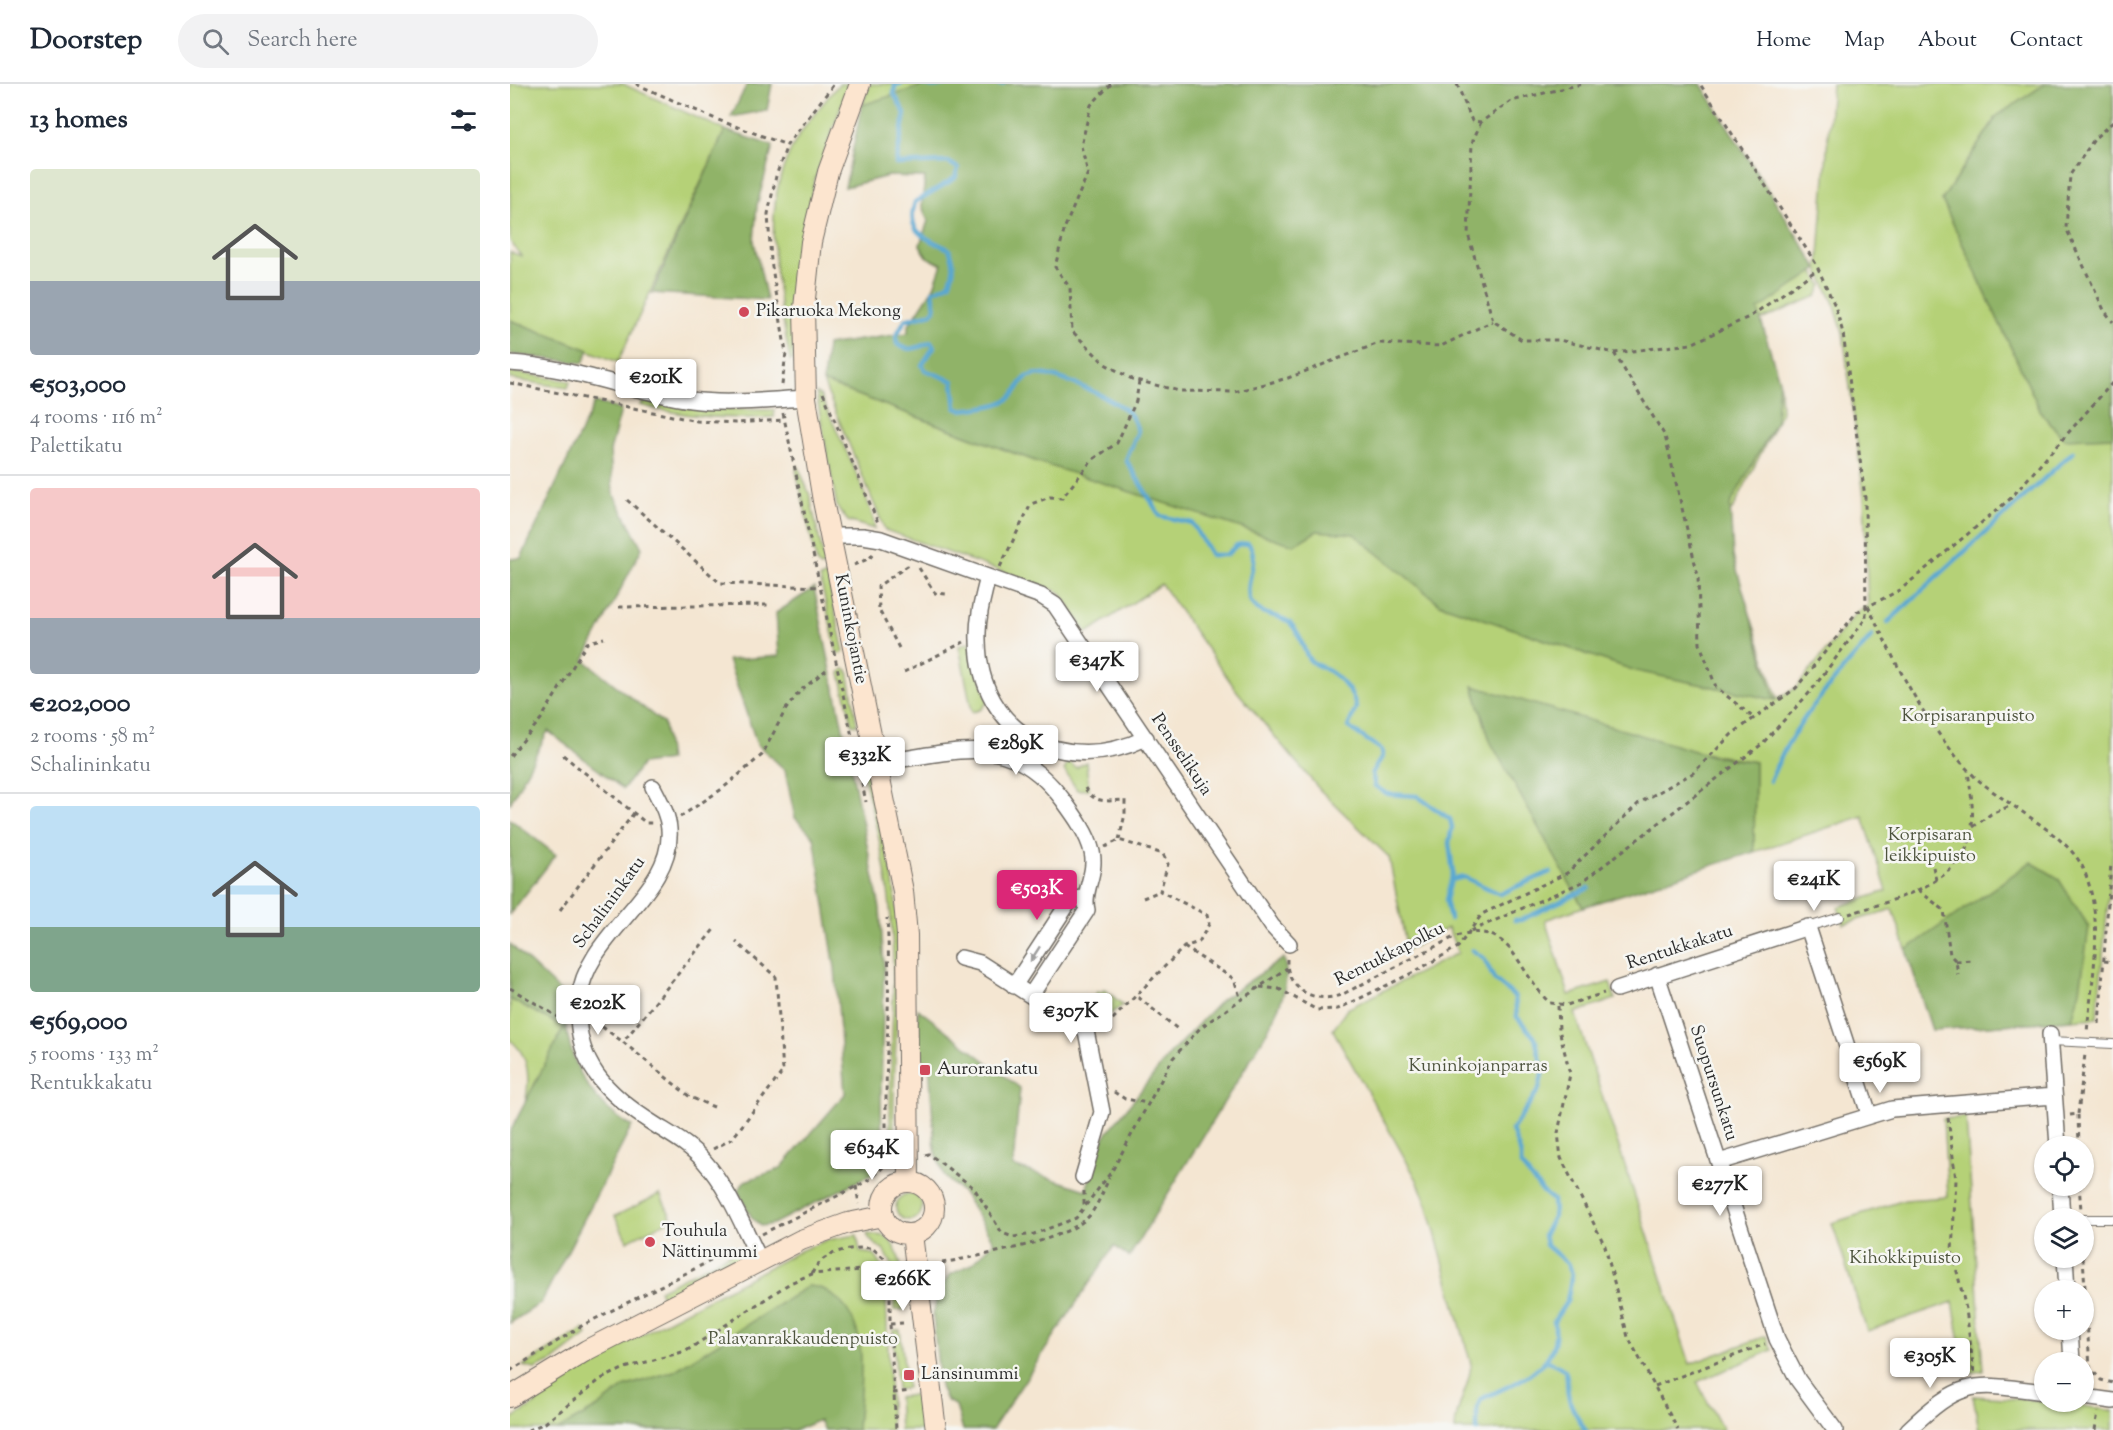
<!DOCTYPE html>
<html lang="en">
<head>
<meta charset="utf-8">
<style>
	:root { --surface:#fff; --page:#f2f2f3; --text:#1f2937; --muted:#747a83; --line:#e0e1e3; --accent:#db2777 }
	body { margin:0; font-family:"Sorts Mill Goudy",serif; background:var(--page); color:var(--text); height:100vh; display:flex; flex-direction:column; font-size:22px; white-space:nowrap }
	* { box-sizing:border-box; margin:0 }
	p { font-size:20px; color:var(--muted) }
	.icon { flex:none; width:33px; height:33px; fill:none; stroke:currentColor; stroke-width:2; stroke-linecap:round; stroke-linejoin:round }
	.map { position:relative; flex:1; overflow:hidden }
	.side { display:flex; flex-direction:column; background:var(--surface); width:510px }
	.side>* { flex:none }
	.fabs { position:absolute; left:1524px; top:1052px; display:grid; gap:12px }
	.fabs a { display:grid; place-items:center; width:60px; height:60px; border-radius:50%; background:var(--surface); box-shadow:0 2px 4px #0004; font-size:30px }
	.price { position:absolute; translate:-50% -51px; padding:0 14px; border-radius:6px; background:#fff; color:#222; font-size:20px; line-height:39px; filter:drop-shadow(0 2px 3px #0008) }
	.price::after { content:''; position:absolute; left:50%; top:36px; width:18px; height:14px; margin-left:-9px; background:inherit; clip-path:polygon(0 0,100% 0,50% 100%) }
	.price.active { background:var(--accent); color:#fff }
	ul { padding:0; list-style:none }
	li { display:grid; align-content:center; gap:12px; height:318px; padding:0 30px }
	li+li { border-top:2px solid var(--line) }
	li span { display:grid; place-items:center; height:186px; border-radius:6px; color:#555 }
	li>.icon { margin-inline-start:auto }
	span .icon { width:108px; height:108px; fill:#fffc; stroke-width:1 }
	li b { font-size:26px }
	h2 { display:flex; justify-content:space-between; align-items:center; height:72px; padding:0 30px; font-size:26px }
	header { display:flex; align-items:center; gap:36px; box-sizing:border-box; height:84px; padding:0 30px; background:var(--surface); border-bottom:2px solid var(--line) }
	header strong { font-size:28px }
	nav { display:flex; gap:33px; margin-inline-start:auto; font-size:21px }
	.search { width:420px; height:54px; background:var(--page); display:flex; align-items:center; gap:15px; box-sizing:border-box; padding:0 21px; border-radius:33px; color:var(--muted); font-size:22px }
	main { display:flex; flex:1; min-height:0 }
	.map>svg:first-child { display:block }
</style>
</head>
<body>
<header>
<strong>Doorstep</strong>
<div class="search"><svg class="icon" aria-label="search" viewBox="0 0 24 24"><circle cx="10" cy="10" r="6"/><path d="M15 15l6 6"/></svg>Search here</div>
<nav><a>Home</a><a>Map</a><a>About</a><a>Contact</a></nav>
</header>
<main>
<section class="side">
<h2>13 homes<svg class="icon" aria-label="filters" viewBox="0 0 24 24"><path d="M4 7h16M4 17h16"/><circle cx="9" cy="7" r="2"/><circle cx="15" cy="17" r="2"/></svg></h2>
<ul>
<li><span style="background:linear-gradient(#dfe7d0 60%,#9aa5b1 0)"><svg class="icon" aria-label="home" viewBox="0 0 24 24"><path d="M3 11l9-7 9 7M6 9v11h12V9"/></svg></span><div><b>€503,000</b><p>4 rooms · 116 m²</p><p>Palettikatu</p></div></li>
<li><span style="background:linear-gradient(#f6c9c9 70%,#9aa5b1 0)"><svg class="icon" aria-label="home" viewBox="0 0 24 24"><path d="M3 11l9-7 9 7M6 9v11h12V9"/></svg></span><div><b>€202,000</b><p>2 rooms · 58 m²</p><p>Schalininkatu</p></div></li>
<li><span style="background:linear-gradient(#bfe0f5 65%,#7fa58c 0)"><svg class="icon" aria-label="home" viewBox="0 0 24 24"><path d="M3 11l9-7 9 7M6 9v11h12V9"/></svg></span><div><b>€569,000</b><p>5 rooms · 133 m²</p><p>Rentukkakatu</p></div></li>
</ul>
</section>
<div class="map">
<svg width="1603" height="1346" viewBox="0 0 1603 1346">
	<rect width="100%" height="100%" fill="#f6f6f2"/>
	<filter id="ink" filterUnits="userSpaceOnUse"><feTurbulence type="fractalNoise" baseFrequency=".0167" numOctaves="2"/><feDisplacementMap in="SourceGraphic" scale="12" xChannelSelector="R" yChannelSelector="G"/><feConvolveMatrix kernelMatrix="1 2 1 2 8 2 1 2 1" color-interpolation-filters="sRGB"/></filter>
	<filter id="wash" filterUnits="userSpaceOnUse"><feTurbulence type="fractalNoise" baseFrequency=".008" numOctaves="4" result="noise"/><feDisplacementMap in="SourceGraphic" scale="24" xChannelSelector="R" yChannelSelector="G"/><feGaussianBlur stdDeviation="1.35" result="paint"/><feColorMatrix in="noise" values="0 0 0 0 0 0 0 0 0 0 0 0 0 0 0 0 0 1.4 0 .05"/><feComposite in="paint" operator="in"/></filter>
	<g filter="url(#wash)">
		<rect width="100%" height="100%" fill="#f4e6d2"/>
		<!-- green -->
		<path fill="#b5d177" stroke="#707e51" stroke-width="1.5" d="M 0,0 L 113,0 L 215,46 L 108,278 L 0,236 L 0,168 L 11,172 L 0,157 Z
			M 329,0 L 339,0 L 304,98 L 292,155 L 287,191 L 283,276 L 280,277 C 269,211 250,135 278,72 C 290,45 311,22 329,0 Z
			M 360,0 L 1185,0 L 1312,201 L 1307,212 L 1239,241 L 1270,303 L 1271,329 L 1223,425 L 1217,430 L 1220,469 L 1267,613 L 1265,616 L 1286,604 L 1347,528 L 1358,522 L 1354,413 L 1333,249 L 1325,222 L 1308,185 L 1322,0 L 1535,0 L 1487,32 L 1432,116 L 1532,330 L 1555,355 L 1603,0 L 1603,766 L 1587,934 L 1422,946 L 1383,825 L 1334,840 L 1328,823 L 1377,807 L 1353,732 L 1244,768 L 1245,678 L 1189,668 L 1050,781 L 1073,823 L 1035,836 L 1059,911 L 1100,898 L 1105,915 L 1065,929 L 1180,1280 L 1256,1252 L 1262,1266 L 1187,1298 L 1213,1346 L 945,1346 C 945,1322 960,1304 961,1280 L 918,1123 L 907,1096 L 823,946 L 837,925 L 948,869 L 938,844 L 897,866 L 879,773 L 810,706 L 776,666 L 727,607 L 651,500 L 577,549 L 550,508 L 375,446 L 313,298 L 525,377 L 397,279 L 398,243 L 424,203 L 432,181 L 417,173 L 410,161 L 418,137 L 412,122 L 415,93 L 378,92 L 335,103 L 379,13 L 352,22 Z
			M 0,288 L 60,297 L 58,304 L 0,295 Z
			M 306,309 L 310,311 C 320,333 368,429 364,445 L 338,437 L 327,423 Z
			M 138,316 L 196,325 L 264,326 L 264,333 C 218,336 175,333 130,321 Z
			M 288,382 L 299,409 L 314,476 L 315,480 L 311,483 L 307,480 L 286,386 Z
			M 317,491 L 334,568 L 329,570 L 327,569 L 310,494 Z
			M 460,558 L 478,618 C 468,626 478,624 462,628 L 449,562 Z
			M 333,585 L 338,586 L 347,641 L 342,640 L 330,589 Z
			M 349,654 C 365,713 382,771 387,832 C 392,905 382,979 384,1051 L 380,1051 C 379,979 387,906 381,835 C 377,774 359,714 344,655 Z
			M 559,678 L 566,684 L 576,678 L 579,705 L 567,706 L 554,686 Z
			M 594,905 L 613,921 L 581,943 L 569,935 L 573,930 L 577,932 L 584,921 L 580,918 L 588,907 L 592,909 Z
			M 0,915 L 54,943 L 15,1019 C 20,997 20,971 0,956 Z
			M 1456,1033 L 1473,1287 L 1456,1289 L 1443,1218 L 1357,1247 L 1322,1139 L 1395,1116 L 1438,1113 L 1433,1035 Z
			M386 1123a13 13 0 1 1 26 0a13 13 0 1 1-26 0Z
			M 150,1110 L 162,1135 L 117,1157 L 105,1132 Z
			M 357,1150 L 375,1152 C 396,1169 392,1202 393,1226 L 384,1226 C 384,1206 388,1182 373,1166 C 367,1160 360,1159 357,1150 Z
			M 347,1151 L 350,1168 L 364,1170 L 375,1187 L 381,1346 L 314,1346 L 309,1336 L 286,1346 L 0,1346 L 0,1336 L 26,1320 L 25,1317 L 58,1289 L 292,1166 L 317,1156 Z
			M 229,1165 L 230,1172 C 217,1192 174,1204 152,1212 L 149,1206 Z
			M 74,1245 L 77,1251 L 43,1277 L 25,1285 L 13,1282 Z
			M 383,1246 L 390,1246 L 397,1304 L 387,1306 Z
			M 404,1311 L 414,1346 L 390,1346 L 388,1313 Z
			M 1463,1312 L 1542,1317 L 1603,1327 L 1603,1346 L 1469,1346 Z"/>
		<!-- forest -->
		<path fill="#90b368" stroke="#5e6f4a" stroke-width="1.5" d="M 237,0 L 262,0 L 257,26 L 221,33 Z
			M 418,0 L 1191,0 L 1308,185 L 1248,226 L 1269,296 L 1266,337 L 1220,421 L 1223,472 L 1265,616 L 1126,587 L 930,520 L 844,450 L 807,447 L 784,461 L 528,378 L 313,298 L 317,261 L 398,249 L 398,243 L 424,203 L 432,180 L 417,173 L 410,161 L 418,137 L 412,122 L 415,93 L 378,92 L 335,103 L 352,21 Z
			M 1535,0 L 1603,0 L 1603,353 L 1554,355 L 1532,330 L 1432,116 L 1487,32 Z
			M 215,46 L 263,62 L 247,121 L 244,157 L 257,216 L 142,209 Z
			M 0,236 L 79,266 L 73,279 L 0,270 Z
			M 85,318 L 111,326 L 100,367 L 103,409 L 132,464 L 74,576 L 154,640 L 159,676 L 132,680 L 113,705 L 38,647 L 0,720 L 0,475 L 11,474 Z
			M 304,504 L 370,824 L 374,882 L 371,1010 L 372,1073 L 367,1086 L 360,1091 L 263,1140 L 251,1142 L 242,1134 L 228,1107 L 235,1097 L 270,1085 L 335,1010 L 325,884 L 304,753 L 285,734 L 275,686 L 247,660 L 218,576 L 269,572 L 266,529 Z
			M 963,602 L 1202,672 L 1245,678 L 1244,768 L 1073,823 L 980,657 Z
			M 0,735 L 46,771 L 0,830 Z
			M 1521,778 L 1548,794 L 1579,843 L 1570,906 L 1562,936 L 1422,946 L 1396,866 Z
			M 0,860 L 54,911 C 54,956 65,995 99,1026 C 107,1032 113,1039 122,1042 L 31,1219 L 0,1239 L 0,1048 L 54,943 L 0,915 Z
			M 774,874 C 782,903 766,930 753,955 L 619,1173 L 604,1162 L 482,1346 L 453,1346 L 446,1322 L 436,1316 L 430,1303 L 423,1232 L 429,1205 L 441,1190 L 462,1180 L 484,1158 L 454,1110 L 434,1092 L 425,1067 L 419,978 L 413,978 L 407,944 L 408,925 L 510,1004 L 503,1082 L 576,1106 L 594,1053 L 660,970 L 712,915 Z
			M 298,1202 C 312,1203 315,1205 326,1214 C 363,1245 349,1303 347,1346 L 314,1346 L 309,1336 L 286,1346 L 47,1346 L 88,1323 L 114,1303 L 164,1287 Z"/>
		<g fill="none" stroke-linecap="round" stroke-linejoin="round">
			<!-- stream -->
			<path stroke="#58a7d2" stroke-width="4.5" d="M 390,0 L 385,1 L 384,10 L 395,29 L 386,80 L 438,78 L 448,84 L 445,94 L 405,118 C 395,149 416,154 439,165 C 445,178 445,187 439,200 L 423,207 L 425,224 L 422,229 L 395,236 L 386,252 L 387,260 C 398,269 409,263 421,258 L 424,263 L 412,281 L 415,286 L 443,297 L 446,324 L 451,326 C 465,324 488,323 500,314 C 509,307 510,294 522,291 C 541,285 602,315 617,327 C 623,332 625,340 628,347 L 616,376 L 650,432 L 682,439 L 701,471 L 716,471 L 727,461 L 738,459 C 753,477 729,503 743,521 C 752,533 770,530 780,539 C 791,549 792,564 799,575 C 803,581 813,583 819,587 C 830,594 845,610 846,624 L 838,643 L 872,666 L 872,673 L 862,689 L 865,702 L 877,710 L 907,712 L 940,735 L 942,743 L 939,759 L 943,788 L 936,816 L 940,835
				M 413,0 L 423,3 L 440,0
				M 487,0 L 493,0
				M 1378,538 L 1563,368
				M 1260,697 C 1283,639 1322,599 1362,552
				M 941,796 L 954,793 L 990,810 L 1040,788
				M 1005,836 L 1011,836 L 1079,804
				M 962,866 L 974,874 L 984,895 L 1005,913 L 1007,933 L 1025,954 L 1033,986 L 1029,1005 L 1002,1046 L 1011,1071 L 1011,1081 L 1032,1107 L 1043,1116 L 1044,1131 L 1034,1151 L 1036,1161 L 1057,1179 L 1062,1190 L 1057,1217 L 1044,1237 C 1054,1283 1005,1299 971,1315 L 967,1324 L 967,1346
				M 1038,1277 C 1066,1288 1053,1292 1059,1315 C 1062,1326 1070,1336 1075,1346"/>
		</g>
	</g>
	<g filter="url(#ink)">
		<g fill="none" stroke-linecap="round" stroke-linejoin="round">
			<!-- lane casing -->
			<g stroke="#716c65" stroke-width="10">
				<path id="lane" d="M 1298,843 L 1330,833
					M 1541,957 L 1603,960
					M 1574,1135 L 1603,1135"/>
			</g>
			<!-- street casing -->
			<g stroke="#716c65" stroke-width="18">
				<path id="street" d="M 0,279 C 62,283 120,307 181,316 C 218,321 258,316 296,314
					M 320,452 L 353,452 L 371,455 L 531,512 L 545,521 L 762,842 L 779,860
					M 478,493 C 473,513 467,534 468,556 C 469,651 555,693 636,654
					M 369,678 C 446,670 498,643 553,716 C 564,731 578,750 582,768 C 587,790 572,807 577,826 L 521,911
					M 143,703 C 150,717 158,730 159,745 C 164,810 76,848 69,915 C 62,978 97,1011 147,1042 C 163,1052 181,1062 194,1077 C 219,1105 233,1143 250,1176
					M 451,874 L 470,879 L 576,947 L 592,1028 L 573,1093
					M 1147,891 L 1267,1255 L 1288,1296 L 1325,1346
					M 504,902 L 561,815 L 574,814
					M 1107,905 L 1298,843 L 1359,1030
					M 1540,950 L 1548,1062
					M 1209,1078 L 1382,1025 L 1544,1012
					M 1550,1101 L 1552,1134
					M 1555,1173 L 1557,1206
					M 1560,1245 L 1562,1278
					M 1574,1313 L 1603,1317
					M 1398,1346 C 1453,1294 1462,1299 1534,1308"/>
			</g>
			<!-- secondary casing -->
			<g stroke="#716c65" stroke-width="22">
				<path id="secondary" d="M 350,0 L 318,88 L 301,158 L 294,224 L 296,314 L 313,417 L 393,807 L 397,851 L 399,1098
					M372 1124a26 26 0 1 1 52 0a26 26 0 1 1-52 0Z
					M 402,1150 L 426,1346
					M 0,1313 L 77,1266 L 291,1156 L 338,1139 L 373,1132"/>
			</g>
			<!-- path -->
			<path stroke="#716c65" stroke-width="3" stroke-dasharray="4.5 4.5" stroke-linecap="butt" d="M 126,0 L 208,36 L 277,61
				M 601,0 L 581,21 L 571,62 L 578,89 L 555,143 L 545,183 L 560,204 L 562,247 L 595,280 L 622,295 L 669,307 L 724,308 L 778,294 L 869,259 L 931,262 L 983,237
				M 947,0 L 962,37 L 971,38 L 1001,17 L 1072,0
				M 971,38 L 962,59 L 958,150 L 983,237 L 1012,256 L 1049,256 L 1104,269 L 1155,352 L 1188,492 L 1190,560 L 1206,603 L 1245,635
				M 1603,38 L 1585,54 L 1560,91 L 1556,144 L 1594,226 L 1603,238
				M 1104,269 L 1181,260 L 1241,232 L 1308,185
				M 0,299 L 187,337 L 225,339 L 273,336
				M 272,301 L 276,269 L 261,177 L 258,130 L 266,92 L 277,61 L 324,0
				M 313,309 L 369,441
				M 273,329 L 356,718
				M 117,416 L 210,499 L 309,503
				M 344,481 L 360,474 L 365,467
				M 490,483 L 521,420 L 540,413 L 552,414 L 582,376 L 607,359 L 626,317 L 629,297
				M 409,484 L 425,509 L 436,510
				M 1358,522 C 1387,582 1412,635 1457,685 C 1488,719 1558,748 1574,786 C 1595,838 1582,894 1577,948
				M 109,523 L 260,521
				M 389,564 L 369,526 L 368,502 L 399,481
				M 394,588 L 454,558
				M 53,671 L 136,739 L 144,739
				M 0,672 L 31,635 L 77,559 L 94,554
				M 575,704 C 584,720 598,717 615,716 L 615,730 L 609,756
				M 170,733 L 212,705 L 252,671 L 276,625 L 290,607 L 316,586
				M 1463,743 L 1481,730 L 1500,722
				M 1455,768 L 1461,771
				M 1423,783 L 1426,796
				M 1408,806 L 1434,826 L 1440,871 L 1446,877 L 1448,891
				M 633,814 L 650,807
				M 50,826 L 124,729
				M 1339,830 C 1382,816 1459,799 1462,742 C 1464,724 1460,704 1458,687
				M 961,847 L 1072,798 L 1252,660 L 1301,607 L 1356,534 L 1355,413 L 1333,249 L 1325,222 L 1306,180 L 1190,0
				M 674,863 L 724,895 L 731,916
				M 777,875 C 775,907 809,922 835,909 L 944,853 C 1002,832 1007,889 1040,919 L 1057,921 L 1094,909
				M 1446,877 L 1463,876
				M 1594,877 L 1603,878
				M 750,903 L 769,905 L 807,926 L 828,925 L 904,888 L 948,863 L 972,830 L 1057,789 L 1129,719 L 1183,689 L 1222,650 L 1286,604 L 1347,528 L 1390,506 L 1500,415 L 1603,298
				M 0,904 L 55,937
				M 628,913 L 670,947
				M 1048,922 L 1049,945 L 1060,990 L 1048,1049 L 1051,1074 L 1095,1162 L 1118,1253 L 1168,1346
				M 1589,940 L 1601,779
				M 84,945 L 91,942 L 113,958
				M 590,948 L 674,863 L 689,858 L 699,840 L 697,831 L 650,807 L 658,780 L 653,770 L 609,756 L 595,763
				M 604,1008 L 615,1015 L 638,1019
				M 204,1023 L 180,1013 L 113,958 L 206,843
				M 1568,1030 L 1575,970
				M 1560,1031 L 1568,1030 L 1569,1062
				M 1438,1034 L 1446,1096 L 1442,1167 L 1456,1225 L 1464,1289
				M 203,1065 L 222,1055 L 273,987 L 266,893 L 226,858
				M 415,1071 L 419,1070 L 464,1104 L 492,1149 L 503,1153 L 524,1150 L 566,1134 L 602,1087 L 663,974 L 691,943 L 777,884
				M 1569,1101 L 1571,1126
				M 346,1102 L 349,1120
				M 574,1107 L 574,1122
				M 252,1150 L 361,1095 L 374,1082 L 377,1073 C 373,993 382,914 377,834
				M 1573,1173 L 1580,1284 L 1591,1296 L 1603,1299
				M 432,1179 C 466,1172 558,1158 580,1131 C 588,1120 594,1106 599,1094
				M 302,1190 C 311,1167 340,1163 362,1164 L 374,1174 L 380,1191 L 380,1240 L 386,1346
				M 380,1240 L 393,1239
				M 0,1287 L 73,1241 L 228,1163
				M 1145,1302 L 1255,1260
				M 383,1309 L 401,1307
				M 18,1346 L 35,1339 L 91,1295 L 115,1284 L 176,1267 L 280,1199 L 302,1190 L 364,1185
				M 1585,1346 L 1588,1328"/>
			<!-- lane -->
			<use href="#lane" stroke="#fff" stroke-width="8"/>
			<!-- street -->
			<use href="#street" stroke="#fff" stroke-width="15"/>
			<!-- secondary -->
			<use href="#secondary" stroke="#fce5cf" stroke-width="20"/>
		</g>
		<!-- one-way arrows -->
		<defs><path id="oneway-solid" d="M-6-.8H1V-3.2L6.5 0L1 3.2V.8H-6Z" transform="scale(1.5)"/></defs>
		<use fill="#a0a0a0" href="#oneway-solid" transform="translate(525 870) rotate(123)"/>
	</g>
	<!-- markers -->
	<g fill="#d1495b" stroke="#f6f6f2" stroke-width="2">
		<circle cx="234" cy="228" r="6"/>
		<rect x="409" y="980" width="12" height="12" rx="3"/>
		<circle cx="140" cy="1158" r="6"/>
		<rect x="393" y="1285" width="12" height="12" rx="3"/>
	</g>
	<g text-anchor="middle" dominant-baseline="central" stroke-width="5" stroke-linejoin="round" paint-order="stroke">
		<!-- poi labels -->
		<g font-size="18" fill="#2b2b2b" stroke="#f6f6f2" text-anchor="start">
			<text x="246" y="228">Pikaruoka Mekong</text>
			<text x="427" y="986">Aurorankatu</text>
			<text x="152" y="1148">Touhula<tspan x="152" dy="21">Nättinummi</tspan></text>
			<text x="411" y="1291">Länsinummi</text>
		</g>
		<!-- street labels -->
		<g font-size="18" fill="#2b2b2b" stroke="#f6f6f2">
			<text transform="translate(340 545) rotate(79)">Kuninkojantie</text>
			<text transform="translate(671 671) rotate(56)">Pensselikuja</text>
			<text transform="translate(100 819) rotate(-54)">Schalininkatu</text>
			<text transform="translate(1170 864) rotate(-18)">Rentukkakatu</text>
			<text transform="translate(880 871) rotate(-27)">Rentukkapolku</text>
			<text transform="translate(1203 999) rotate(72)">Suopursunkatu</text>
		</g>
		<!-- park labels -->
		<g font-size="18" fill="#4e543e" stroke="#f6f6f2">
			<text x="1458" y="633">Korpisaranpuisto</text>
			<text x="1420" y="752">Korpisaran<tspan x="1420" dy="21">leikkipuisto</tspan></text>
			<text x="968" y="983">Kuninkojanparras</text>
			<text x="1395" y="1175">Kihokkipuisto</text>
			<text x="293" y="1256">Palavanrakkaudenpuisto</text>
		</g>
	</g>
</svg>
<div class="fabs">
<a><svg class="icon" aria-label="locate" viewBox="0 0 24 24"><circle cx="12" cy="12" r="6"/><path d="M12 2v4M12 18v4M2 12h4M18 12h4"/></svg></a>
<a><svg class="icon" aria-label="layers" viewBox="0 0 24 24"><path d="M12 4l9 5-9 5-9-5zM3 14l9 5 9-5"/></svg></a>
<a>+</a>
<a>−</a>
</div>
<b class="price" style="left:146px;top:326px">€201K</b>
<b class="price" style="left:587px;top:609px">€347K</b>
<b class="price" style="left:506px;top:692px">€289K</b>
<b class="price" style="left:355px;top:704px">€332K</b>
<b class="price" style="left:1304px;top:828px">€241K</b>
<b class="price active" style="left:527px;top:837px">€503K</b>
<b class="price" style="left:88px;top:952px">€202K</b>
<b class="price" style="left:561px;top:960px">€307K</b>
<b class="price" style="left:1370px;top:1010px">€569K</b>
<b class="price" style="left:362px;top:1097px">€634K</b>
<b class="price" style="left:1210px;top:1133px">€277K</b>
<b class="price" style="left:393px;top:1228px">€266K</b>
<b class="price" style="left:1420px;top:1305px">€305K</b>
</div>
</main>
</body>
</html>
